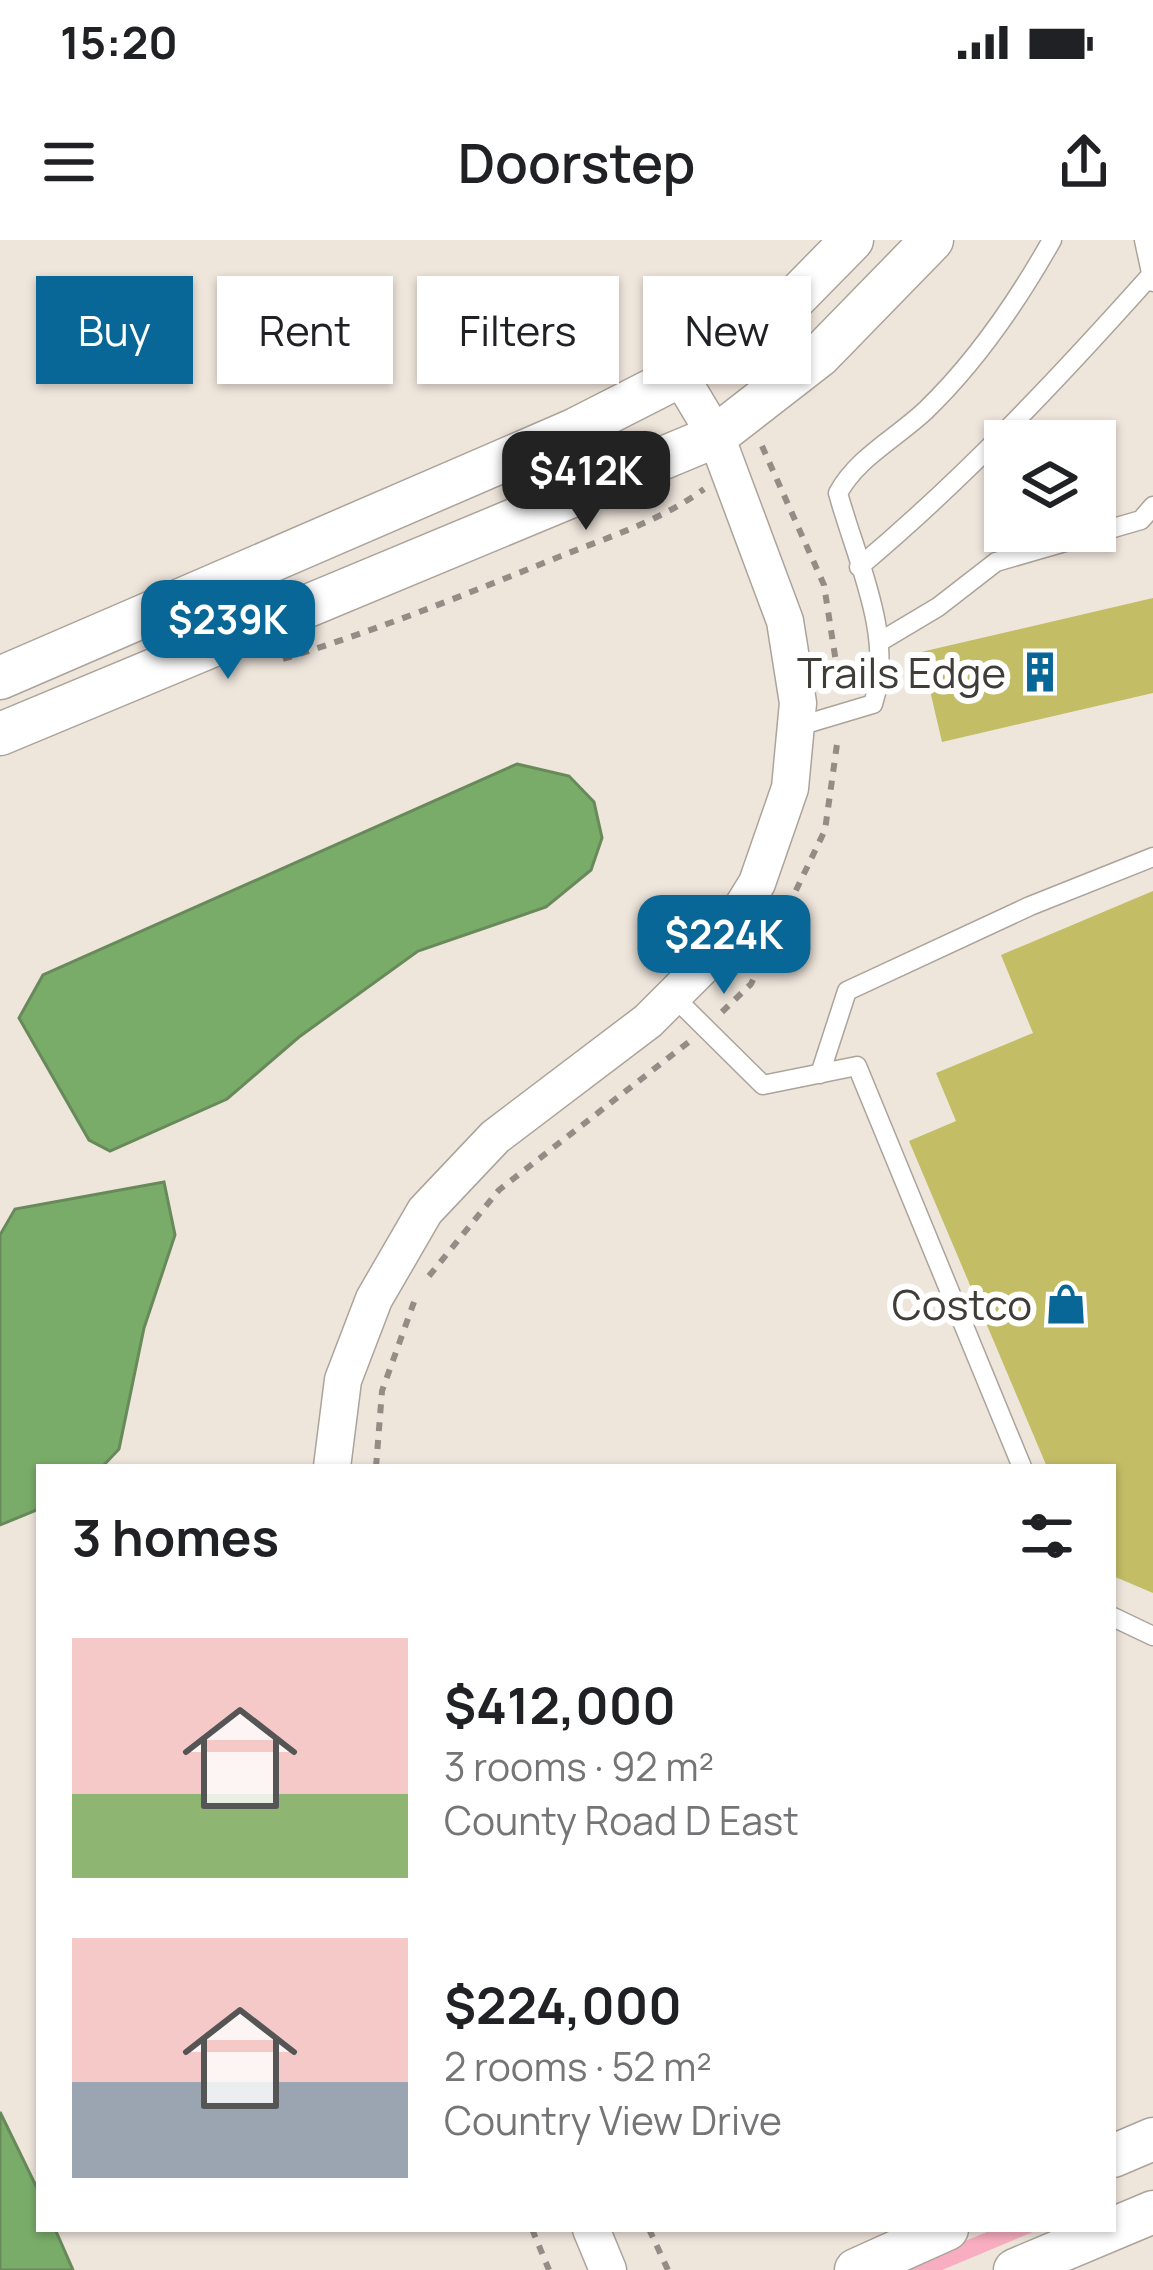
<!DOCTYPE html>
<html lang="en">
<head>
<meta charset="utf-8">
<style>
	:root { --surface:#fff; --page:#f2f2f2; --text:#202124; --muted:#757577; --accent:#086796 }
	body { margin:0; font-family:Manrope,sans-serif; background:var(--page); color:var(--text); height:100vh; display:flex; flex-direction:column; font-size:45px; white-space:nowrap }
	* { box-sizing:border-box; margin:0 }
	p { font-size:39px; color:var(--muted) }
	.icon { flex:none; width:66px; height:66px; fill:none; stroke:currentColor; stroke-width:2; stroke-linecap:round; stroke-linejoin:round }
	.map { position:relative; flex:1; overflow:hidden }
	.side { position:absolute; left:36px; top:1224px; width:1080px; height:768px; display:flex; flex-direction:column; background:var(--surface); border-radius:0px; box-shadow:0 3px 9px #0004 }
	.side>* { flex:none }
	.top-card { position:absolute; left:36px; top:36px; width:1083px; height:108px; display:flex; gap:24px }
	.controls { position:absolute; left:984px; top:180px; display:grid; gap:24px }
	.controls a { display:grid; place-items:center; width:132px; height:132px; border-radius:0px; background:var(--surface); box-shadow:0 3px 9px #0004; font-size:60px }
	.price { position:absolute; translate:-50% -102px; padding:0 27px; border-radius:24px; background:var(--accent); color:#fff; font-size:39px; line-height:78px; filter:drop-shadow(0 3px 6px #0008) }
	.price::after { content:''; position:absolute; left:50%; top:72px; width:36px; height:27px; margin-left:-18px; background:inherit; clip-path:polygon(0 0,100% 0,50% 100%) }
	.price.current { background:#222; color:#fff }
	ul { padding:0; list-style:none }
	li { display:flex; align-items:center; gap:36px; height:300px; padding:0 36px }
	li span { display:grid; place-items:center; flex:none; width:336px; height:240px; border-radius:0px; color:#555 }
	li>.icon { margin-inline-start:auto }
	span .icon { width:144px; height:144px; fill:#fffc; stroke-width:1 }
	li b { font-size:51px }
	h2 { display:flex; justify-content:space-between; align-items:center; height:144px; padding:0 36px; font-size:51px }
	.chip { padding:0 42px; border-radius:0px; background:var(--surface); box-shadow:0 3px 9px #0004; font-size:42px; line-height:108px }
	.chip.current { background:var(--accent); color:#fff }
	.status { display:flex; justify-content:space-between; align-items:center; height:84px; padding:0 60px; background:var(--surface); direction:ltr }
	.status svg { height:33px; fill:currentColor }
	header { display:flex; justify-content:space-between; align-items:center; height:156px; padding:0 36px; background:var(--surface); font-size:54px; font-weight:600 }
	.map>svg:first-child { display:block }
</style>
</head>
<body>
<div class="status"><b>15:20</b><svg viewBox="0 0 49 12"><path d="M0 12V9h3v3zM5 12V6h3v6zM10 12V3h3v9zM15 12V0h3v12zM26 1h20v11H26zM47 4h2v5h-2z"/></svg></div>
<header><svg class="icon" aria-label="menu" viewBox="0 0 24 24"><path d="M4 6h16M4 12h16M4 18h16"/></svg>Doorstep<svg class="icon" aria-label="share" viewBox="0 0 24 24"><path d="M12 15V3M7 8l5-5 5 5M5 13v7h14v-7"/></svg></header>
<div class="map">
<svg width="1153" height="2030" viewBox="0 0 1153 2030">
	<rect width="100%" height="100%" fill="#eee5db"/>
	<!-- green -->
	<path fill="#f8aec0" d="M 994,1989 L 1040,1989 L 942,2030 L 895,2030 Z"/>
	<!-- water -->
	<path fill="#79ac69" stroke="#688a5a" stroke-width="3" d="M 517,524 L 569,536 L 594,562 L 602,598 L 591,630 L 546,667 L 418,711 L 299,797 L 227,859 L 110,911 L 89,900 L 19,778 L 43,735 Z
		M 164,942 L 175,995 L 144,1088 L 119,1209 L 102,1227 L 39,1227 L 39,1269 L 0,1285 L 0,995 L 15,969 Z
		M 0,1872 L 39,1952 L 39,1989 L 55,1989 L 73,2030 L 0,2030 Z"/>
	<!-- building -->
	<path fill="#c3bd65" d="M 1153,358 L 1153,453 L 942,502 L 921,412 Z
		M 1153,651 L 1153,1353 L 1113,1336 L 1113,1227 L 1047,1227 L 909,901 L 956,881 L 936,833 L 1033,793 L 1001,715 Z"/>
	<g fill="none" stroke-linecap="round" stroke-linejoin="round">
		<!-- service casing -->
		<g stroke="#aca39a" stroke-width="21">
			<path id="service" d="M 1144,0 L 1153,42
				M 859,327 C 965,238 1059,138 1151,35
				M 881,401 L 938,367 L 996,322 L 1141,280 L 1153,266
				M 796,487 L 873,464 C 895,397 856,319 838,253 C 858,217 895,199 925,171 C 976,122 1017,62 1052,0
				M 673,756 L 763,845 L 857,826 L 1022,1227
				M 820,834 L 847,751 L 1030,666 L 1153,617
				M 1113,1377 L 1153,1396"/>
		</g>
		<!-- minor casing -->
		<g stroke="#aca39a" stroke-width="39">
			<path id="minor" d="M 332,1227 L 343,1140 L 374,1059 L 425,971 L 495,897 L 648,781 L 710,719 L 757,643 L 790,548 L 798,463 L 785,381 L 716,196 L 680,136
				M 591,1989 L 608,2030"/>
		</g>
		<!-- tertiary casing -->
		<g stroke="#aca39a" stroke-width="45">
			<path id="tertiary" d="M 0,438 L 574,190 L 680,136 L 795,58 L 852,0
				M 0,494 L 716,196 L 819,116 L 932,0
				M 1113,1916 L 1153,1899
				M 856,2030 L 947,1989
				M 1015,2030 L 1153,1972"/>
		</g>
		<!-- path -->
		<path stroke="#938d86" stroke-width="6" stroke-dasharray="9 9" stroke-linecap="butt" d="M 762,206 L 824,345 L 840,448
			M 283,419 C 378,390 469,353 561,316 C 609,297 662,280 704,249
			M 722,772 L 751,744 L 825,590 L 838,497
			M 429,1036 L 499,950 L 690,801
			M 376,1227 L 382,1151 L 414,1062
			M 532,1989 L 549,2030
			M 649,1989 L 668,2030"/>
		<!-- service -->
		<use href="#service" stroke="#fff" stroke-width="18"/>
		<!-- minor -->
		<use href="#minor" stroke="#fff" stroke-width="36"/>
		<!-- tertiary -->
		<use href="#tertiary" stroke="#fff" stroke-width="42"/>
	</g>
	<!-- icons -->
	<defs>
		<g id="building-bare" transform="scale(3.24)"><path d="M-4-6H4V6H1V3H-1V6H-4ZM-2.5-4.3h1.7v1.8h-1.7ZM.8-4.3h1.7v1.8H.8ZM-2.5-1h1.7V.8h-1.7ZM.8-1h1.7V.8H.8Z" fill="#086796" stroke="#fff" stroke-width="2.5" paint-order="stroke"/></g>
		<g id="shop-bare" transform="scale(3.24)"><path d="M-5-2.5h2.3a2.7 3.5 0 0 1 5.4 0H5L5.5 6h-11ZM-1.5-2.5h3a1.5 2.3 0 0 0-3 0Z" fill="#086796" stroke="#fff" stroke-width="2.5" paint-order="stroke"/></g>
	</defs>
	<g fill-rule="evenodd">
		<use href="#building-bare" x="1040" y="432"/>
		<use href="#shop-bare" x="1066" y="1064"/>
	</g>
	<g text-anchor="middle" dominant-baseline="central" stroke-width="12" stroke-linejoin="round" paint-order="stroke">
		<!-- poi labels -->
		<g font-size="42" fill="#403c38" stroke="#fff" text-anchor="end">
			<text x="1006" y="432">Trails Edge</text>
			<text x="1032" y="1064">Costco</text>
		</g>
	</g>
</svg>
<div class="controls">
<a><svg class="icon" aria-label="layers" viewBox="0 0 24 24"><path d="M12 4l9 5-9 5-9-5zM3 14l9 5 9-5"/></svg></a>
</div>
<b class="price current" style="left:586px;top:293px">$412K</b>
<b class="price" style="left:228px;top:442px">$239K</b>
<b class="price" style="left:724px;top:757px">$224K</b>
<div class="top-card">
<a class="chip current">Buy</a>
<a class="chip">Rent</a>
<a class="chip">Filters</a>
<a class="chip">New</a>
</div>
<section class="side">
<h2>3 homes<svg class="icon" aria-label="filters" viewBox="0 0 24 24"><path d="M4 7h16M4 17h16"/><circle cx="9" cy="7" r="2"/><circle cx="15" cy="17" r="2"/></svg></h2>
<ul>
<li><span style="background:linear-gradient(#f6c9c9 65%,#8fb573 0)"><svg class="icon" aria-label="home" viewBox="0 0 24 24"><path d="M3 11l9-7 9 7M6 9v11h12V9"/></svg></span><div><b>$412,000</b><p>3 rooms · 92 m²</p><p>County Road D East</p></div></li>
<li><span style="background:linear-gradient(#f6c9c9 60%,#9aa5b1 0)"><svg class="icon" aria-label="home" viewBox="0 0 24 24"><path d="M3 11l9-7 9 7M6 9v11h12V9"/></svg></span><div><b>$224,000</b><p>2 rooms · 52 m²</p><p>Country View Drive</p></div></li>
</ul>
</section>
</div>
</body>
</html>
